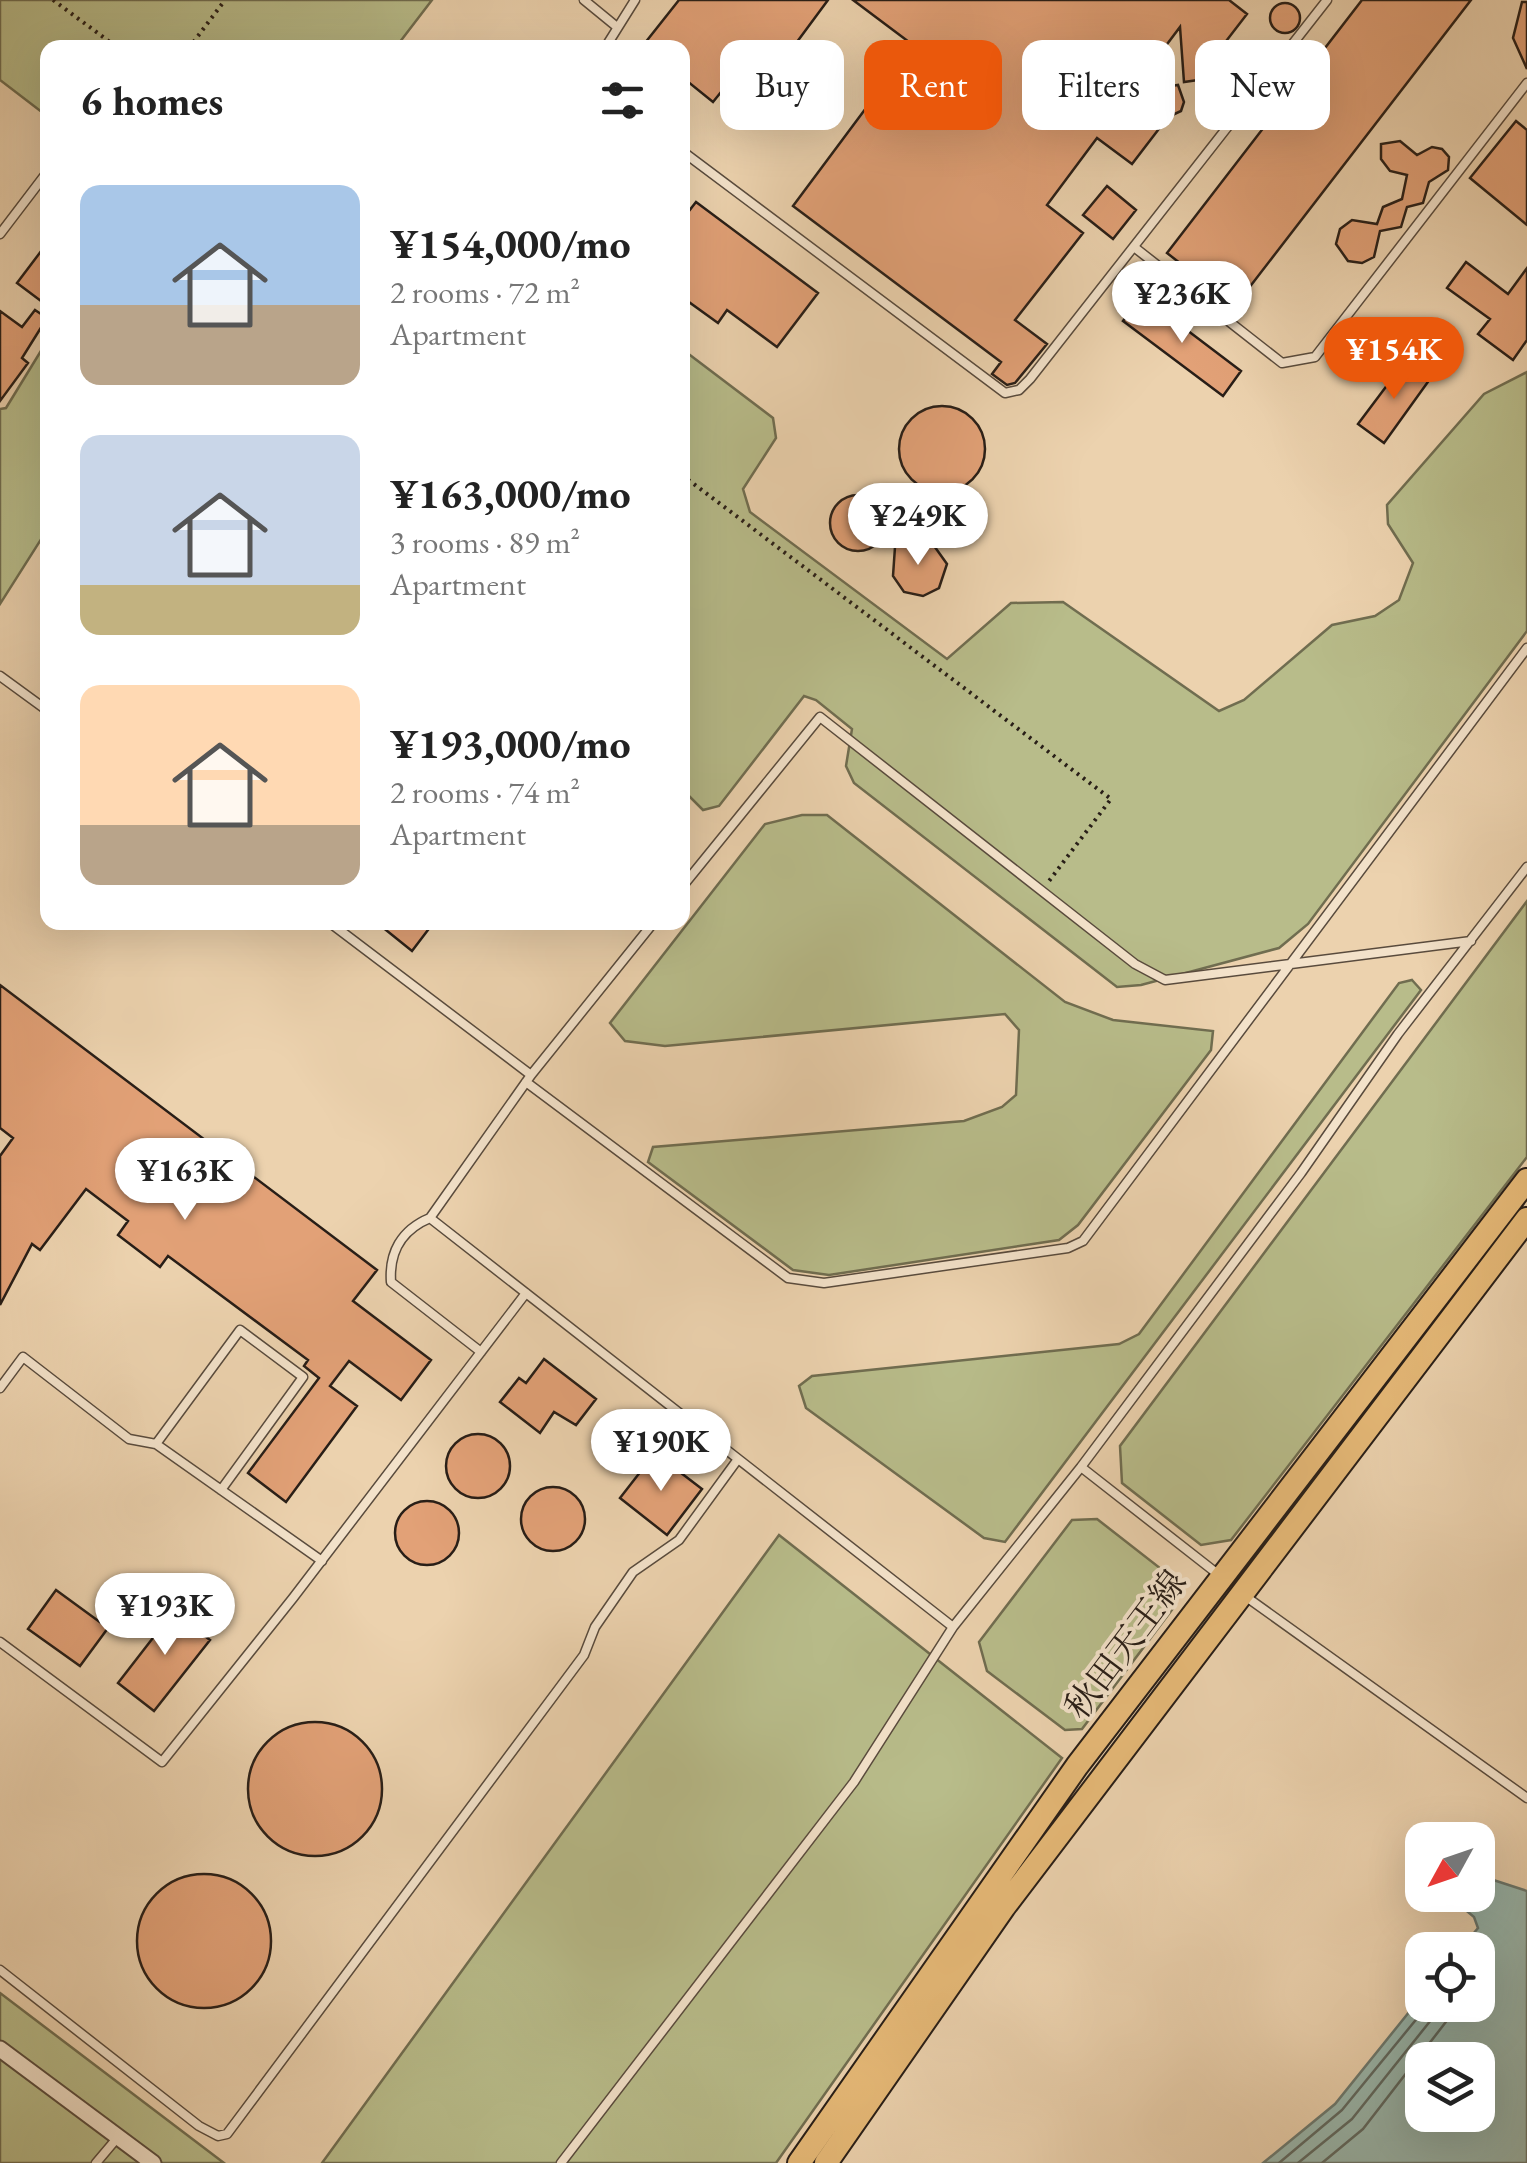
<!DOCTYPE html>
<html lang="en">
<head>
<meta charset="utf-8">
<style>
	:root { --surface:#fff; --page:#f2f2f2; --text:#222; --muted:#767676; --accent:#ea580c }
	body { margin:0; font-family:"EB Garamond","Noto Serif JP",serif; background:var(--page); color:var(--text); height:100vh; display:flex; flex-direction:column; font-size:38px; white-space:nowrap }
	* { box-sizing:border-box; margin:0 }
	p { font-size:32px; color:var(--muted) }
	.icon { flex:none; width:55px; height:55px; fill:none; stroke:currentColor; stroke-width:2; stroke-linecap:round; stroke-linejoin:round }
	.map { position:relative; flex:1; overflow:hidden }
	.panel { position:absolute; left:40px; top:40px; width:650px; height:890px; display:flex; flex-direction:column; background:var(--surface); border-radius:20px; box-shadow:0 10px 40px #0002 }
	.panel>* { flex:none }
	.hud { position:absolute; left:720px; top:40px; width:655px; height:90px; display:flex; gap:20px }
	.needle { width:65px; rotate:230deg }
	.fabs { position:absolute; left:1405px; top:1822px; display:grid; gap:20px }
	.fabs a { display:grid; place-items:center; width:90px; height:90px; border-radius:20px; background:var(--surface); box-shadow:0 10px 40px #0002; font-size:50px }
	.price { position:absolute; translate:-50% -85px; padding:0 22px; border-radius:35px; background:#fff; color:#222; font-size:32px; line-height:65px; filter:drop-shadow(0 2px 5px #0008) }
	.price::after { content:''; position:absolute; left:50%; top:60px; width:30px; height:22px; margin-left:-15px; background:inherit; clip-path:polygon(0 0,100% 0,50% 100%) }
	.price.active { background:var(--accent); color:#fff }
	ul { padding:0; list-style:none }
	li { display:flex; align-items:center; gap:30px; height:250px; padding:0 40px }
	li span { display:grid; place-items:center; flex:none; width:280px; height:200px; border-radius:20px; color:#555 }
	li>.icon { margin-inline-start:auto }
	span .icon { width:120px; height:120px; fill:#fffc; stroke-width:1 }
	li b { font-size:42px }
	h2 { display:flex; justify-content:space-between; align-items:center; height:120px; padding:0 40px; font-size:42px }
	.pill { padding:0 35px; border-radius:20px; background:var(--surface); box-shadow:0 10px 40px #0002; font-size:35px; line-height:90px }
	.pill.active { background:var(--accent); color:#fff }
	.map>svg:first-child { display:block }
</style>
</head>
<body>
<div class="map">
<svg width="1527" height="2163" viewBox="0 0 1527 2163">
	<rect width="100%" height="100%" fill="#ecd2ae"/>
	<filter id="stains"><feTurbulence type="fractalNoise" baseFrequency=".002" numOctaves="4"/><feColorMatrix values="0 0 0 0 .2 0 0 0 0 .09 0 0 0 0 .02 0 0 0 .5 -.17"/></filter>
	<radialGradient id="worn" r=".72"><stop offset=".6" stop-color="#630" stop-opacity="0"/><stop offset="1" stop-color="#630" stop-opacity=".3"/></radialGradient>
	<!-- green -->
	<path fill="#b8bc8a" stroke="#706d50" stroke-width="2.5" d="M 0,0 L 432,0 L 396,47 L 48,48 L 47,116 L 0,80 Z
		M 47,341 L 47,530 L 0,604 L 0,409 L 6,408 Z
		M 682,349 L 773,418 L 776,438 L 743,489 L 750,512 L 947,659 L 1011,603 L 1063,602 L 1219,711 L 1244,700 L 1332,625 L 1375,616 L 1399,600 L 1413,563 L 1388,524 L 1387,505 L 1484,394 L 1527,372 L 1527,631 L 1308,924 L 1279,948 L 1141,985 L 1117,987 L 854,783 L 846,766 L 852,729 L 816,700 L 804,696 L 719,806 L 703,810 L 683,790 Z
		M 802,815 L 827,815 L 1065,1002 L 1113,1020 L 1213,1031 L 1211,1050 L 1078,1225 L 1059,1240 L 829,1275 L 793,1270 L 648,1162 L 653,1147 L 964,1121 L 1002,1107 L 1016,1095 L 1019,1030 L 1005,1014 L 665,1046 L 625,1041 L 610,1023 L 765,824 Z
		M 1527,901 L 1527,1157 L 1231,1540 L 1201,1545 L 1122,1483 L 1120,1446 Z
		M 1412,980 L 1421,990 L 1005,1542 L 984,1538 L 806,1408 L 799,1386 L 812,1376 L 1119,1344 L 1139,1334 L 1399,983 Z
		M 1097,1519 L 1174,1579 L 1174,1607 L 1082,1729 L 1065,1730 L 987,1671 L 979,1642 L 1072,1520 Z
		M 779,1535 L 1062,1758 L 776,2163 L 322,2163 Z
		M 0,1993 L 224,2163 L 0,2163 Z"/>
	<!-- water -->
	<path fill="#99b7ad" stroke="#6c7a71" stroke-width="2.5" fill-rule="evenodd" d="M 1478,1875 L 1527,1891 L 1527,2163 L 1263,2163 L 1335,2104 L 1422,1996 L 1422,2005 L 1478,2005 L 1478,1950 L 1460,1950 L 1478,1928 L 1474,1917 L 1456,1902 L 1461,1895 L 1478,1895 ZM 1422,2060 L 1478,2060 L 1478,2115 L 1422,2115 Z"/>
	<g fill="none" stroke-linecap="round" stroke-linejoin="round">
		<!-- shore -->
		<path stroke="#606a62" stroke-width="2.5" d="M 1279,2163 L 1342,2110 L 1428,2005
			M 1298,2163 L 1352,2119 L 1443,2005
			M 1322,2163 L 1363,2129 L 1459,2005"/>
	</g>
	<!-- building -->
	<path fill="#e2a177" stroke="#281e17" stroke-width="2.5" d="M 679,0 L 828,0 L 774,73 L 750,56 L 713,102 L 682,77 L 682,48 L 641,48 Z
		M 853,0 L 1229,0 L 1247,14 L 1210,62 L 1207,76 L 1198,80 L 1184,82 L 1180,27 L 1131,92 L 1178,85 L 1184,102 L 1181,111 L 1168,117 L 1132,164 L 1097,138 L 1047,205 L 1083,233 L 1015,320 L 1047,344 L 1015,383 L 1007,385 L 992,374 L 1001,362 L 793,206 L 913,45 Z
		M 1362,0 L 1471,0 L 1235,306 L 1167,253 Z
		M 1522,2 L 1527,2 L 1527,69 L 1513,38 Z
		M1270 18a15 15 0 1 1 30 0a15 15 0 1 1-30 0Z
		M 1516,121 L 1527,130 L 1527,225 L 1470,178 Z
		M 1400,141 L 1417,155 L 1432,147 L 1442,149 L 1449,157 L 1448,170 L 1429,182 L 1423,203 L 1407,207 L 1401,227 L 1380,231 L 1374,257 L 1362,263 L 1348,261 L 1336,244 L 1340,229 L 1352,220 L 1377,224 L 1383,207 L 1402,199 L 1407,175 L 1390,171 L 1381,159 L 1381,144 Z
		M 1107,186 L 1136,210 L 1113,239 L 1083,215 Z
		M 696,202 L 818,293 L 777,347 L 727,310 L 718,323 L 682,297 L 682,220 Z
		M 48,242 L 48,291 L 41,301 L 17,283 Z
		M 1466,262 L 1508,294 L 1527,268 L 1527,340 L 1513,360 L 1478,334 L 1490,319 L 1447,288 Z
		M 1142,296 L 1241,371 L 1223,396 L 1123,321 Z
		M 35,310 L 47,318 L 22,358 L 28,363 L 0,401 L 0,311 L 22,327 Z
		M 1406,360 L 1430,379 L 1384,443 L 1358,424 Z
		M899 449a43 43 0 1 1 86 0a43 43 0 1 1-86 0Z
		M830 523a28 28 0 1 1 56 0a28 28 0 1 1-56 0Z
		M 914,540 L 932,543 L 947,564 L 939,588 L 923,596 L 904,592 L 893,576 L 895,547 Z
		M 376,922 L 434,922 L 412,951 Z
		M 0,985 L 377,1270 L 353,1301 L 431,1360 L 401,1400 L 349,1361 L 330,1386 L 357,1406 L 286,1502 L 248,1473 L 319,1378 L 304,1366 L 308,1360 L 168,1256 L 160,1267 L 118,1235 L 128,1221 L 86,1189 L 40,1250 L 32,1244 L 0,1305 L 0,1156 L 13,1138 L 0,1128 Z
		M 544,1359 L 596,1399 L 576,1425 L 554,1412 L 540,1433 L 500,1402 L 519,1378 L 526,1383 Z
		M446 1466a32 32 0 1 1 64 0a32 32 0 1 1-64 0Z
		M 655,1453 L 702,1489 L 667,1535 L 620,1498 Z
		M521 1519a32 32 0 1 1 64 0a32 32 0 1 1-64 0Z
		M395 1533a32 32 0 1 1 64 0a32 32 0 1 1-64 0Z
		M 56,1590 L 108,1628 L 80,1666 L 28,1629 Z
		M 180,1603 L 200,1619 L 193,1627 L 210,1640 L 154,1711 L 118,1683 Z
		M248 1789a67 67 0 1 1 134 0a67 67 0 1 1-134 0Z
		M137 1941a67 67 0 1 1 134 0a67 67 0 1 1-134 0Z"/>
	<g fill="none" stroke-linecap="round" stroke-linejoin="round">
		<!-- lane casing -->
		<g stroke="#594b3d" stroke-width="11">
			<path id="lane" d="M 584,0 L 617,27
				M 605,48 L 635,0
				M 682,151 L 1005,393 L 1019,390 L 1030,379 L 1327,0
				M 0,234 L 48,171
				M 1134,247 L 1282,363 L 1315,357 L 1527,83
				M 0,676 L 48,711
				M 682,887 L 820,717 L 1135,964 L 1165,980 L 1471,941
				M 329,922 L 531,1075
				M 654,922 L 531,1075 L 430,1218 L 953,1627
				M 526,1082 L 788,1278 L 824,1283 L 1068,1248 L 1083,1241 L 1527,648
				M 430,1218 C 401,1230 389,1253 391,1282 L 481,1352
				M 0,1388 L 23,1357 L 129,1439 L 156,1444 L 322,1561
				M 156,1444 L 240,1330 L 303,1377 L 221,1490
				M 1081,1467 L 1219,1575
				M 1245,1596 L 1527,1798
				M 0,1642 L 162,1762 L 293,1598 L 526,1293
				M 0,1970 L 199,2126 L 218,2136 L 227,2134 L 584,1655 L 595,1627 L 633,1572 L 679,1540 L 738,1459
				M 96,2163 L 118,2137
				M 561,2163 L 854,1782 L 953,1627 L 1081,1467 L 1301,1173 L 1398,1034 L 1527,867"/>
		</g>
		<!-- street casing -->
		<g stroke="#594b3d" stroke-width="19">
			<path id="street" d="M 0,2049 L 153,2163"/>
		</g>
		<!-- primary casing -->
		<g stroke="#281e17" stroke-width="26">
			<path id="primary" d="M 799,2163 L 1077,1766 L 1527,1180
				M 826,2163 L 1004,1907 L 1527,1219"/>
		</g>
		<!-- path -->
		<path stroke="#281e17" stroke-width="4" stroke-dasharray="2.5 5" stroke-linecap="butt" d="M 53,0 L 118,48
			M 189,48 L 225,0
			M 682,475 L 1111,799 L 1049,881"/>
		<!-- lane -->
		<use href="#lane" stroke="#f3e2ca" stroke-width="8"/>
		<!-- street -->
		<use href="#street" stroke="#f3e2ca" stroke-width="15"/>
		<!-- primary -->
		<use href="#primary" stroke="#e6b977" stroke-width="22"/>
	</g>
	<g text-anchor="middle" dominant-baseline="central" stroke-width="8" stroke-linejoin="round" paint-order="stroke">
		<!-- street labels -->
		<g font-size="35" fill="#281e17" stroke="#f3e2ca">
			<text transform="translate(1125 1644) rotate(-53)">秋田天王線</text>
		</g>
	</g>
	<rect width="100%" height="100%" filter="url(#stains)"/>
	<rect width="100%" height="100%" fill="url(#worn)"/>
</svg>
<div class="fabs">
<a><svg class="needle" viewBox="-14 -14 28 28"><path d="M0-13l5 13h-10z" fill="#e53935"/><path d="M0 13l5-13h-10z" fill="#767676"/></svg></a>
<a><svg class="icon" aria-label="locate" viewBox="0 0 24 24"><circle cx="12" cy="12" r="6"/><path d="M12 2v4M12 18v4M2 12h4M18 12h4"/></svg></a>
<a><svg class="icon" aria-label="layers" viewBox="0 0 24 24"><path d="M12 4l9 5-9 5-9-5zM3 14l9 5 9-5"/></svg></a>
</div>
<b class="price" style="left:1182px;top:346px">¥236K</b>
<b class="price active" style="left:1394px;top:402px">¥154K</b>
<b class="price" style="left:918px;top:568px">¥249K</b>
<b class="price" style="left:185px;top:1223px">¥163K</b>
<b class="price" style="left:661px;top:1494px">¥190K</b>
<b class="price" style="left:165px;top:1658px">¥193K</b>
<div class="hud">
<a class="pill">Buy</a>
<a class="pill active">Rent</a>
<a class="pill">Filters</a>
<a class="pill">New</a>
</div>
<section class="panel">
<h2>6 homes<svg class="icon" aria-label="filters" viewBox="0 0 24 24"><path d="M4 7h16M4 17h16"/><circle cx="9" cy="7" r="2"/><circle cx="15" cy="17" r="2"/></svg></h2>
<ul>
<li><span style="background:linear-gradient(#a9c7e8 60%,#b9a48a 0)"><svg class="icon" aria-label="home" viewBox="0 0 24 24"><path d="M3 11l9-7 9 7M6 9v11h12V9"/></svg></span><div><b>¥154,000/mo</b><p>2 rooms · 72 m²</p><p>Apartment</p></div></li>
<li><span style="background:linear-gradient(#c9d6e8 75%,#c2b280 0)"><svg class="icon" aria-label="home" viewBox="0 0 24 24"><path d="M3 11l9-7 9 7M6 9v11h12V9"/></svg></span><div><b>¥163,000/mo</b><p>3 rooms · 89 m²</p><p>Apartment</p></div></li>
<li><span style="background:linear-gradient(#ffd9b3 70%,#b9a48a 0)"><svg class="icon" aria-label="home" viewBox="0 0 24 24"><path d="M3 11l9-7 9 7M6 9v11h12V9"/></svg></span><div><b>¥193,000/mo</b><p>2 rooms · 74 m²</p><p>Apartment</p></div></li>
</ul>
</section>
</div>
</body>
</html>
